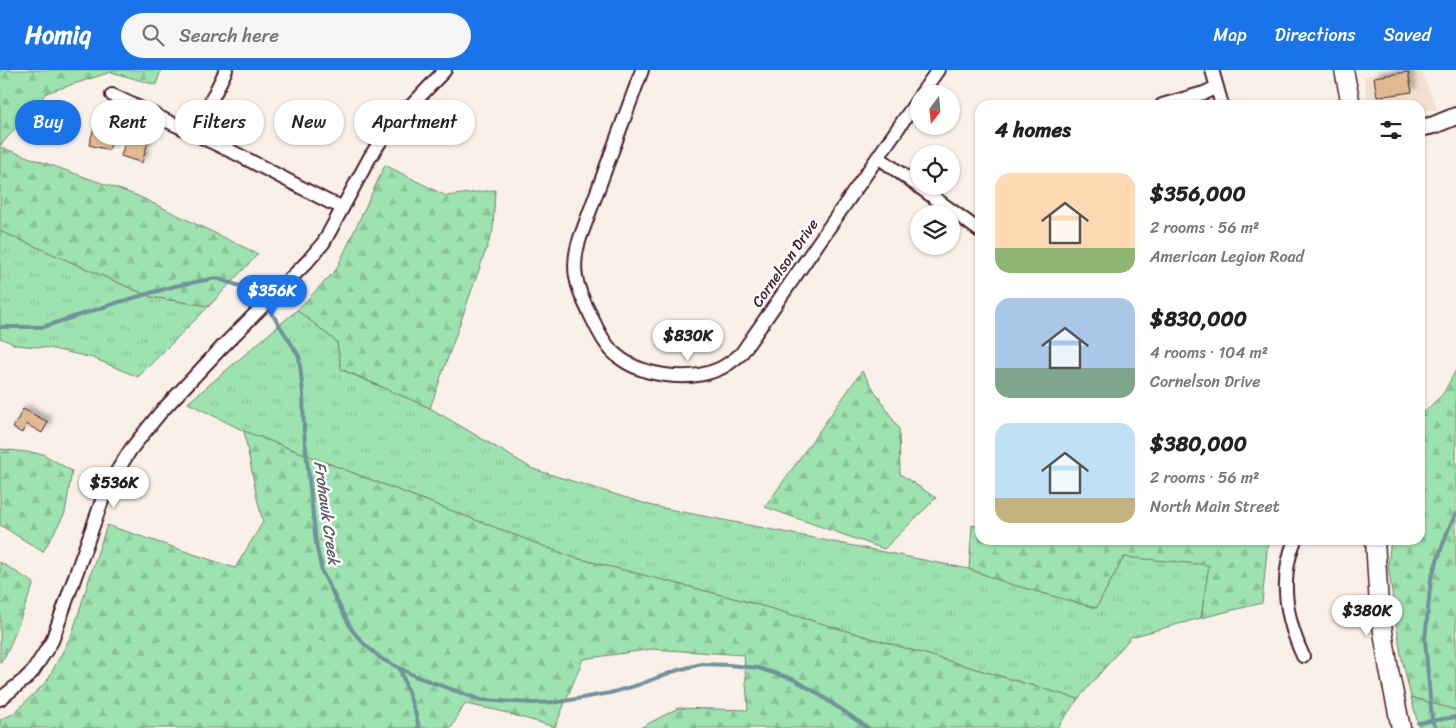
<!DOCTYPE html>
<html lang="en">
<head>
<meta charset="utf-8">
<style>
	:root { --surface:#fff; --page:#f6f6f6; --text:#222; --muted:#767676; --accent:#1a73e8 }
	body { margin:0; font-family:Sriracha,sans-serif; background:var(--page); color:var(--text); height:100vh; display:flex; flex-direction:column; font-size:19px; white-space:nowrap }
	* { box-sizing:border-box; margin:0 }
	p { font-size:16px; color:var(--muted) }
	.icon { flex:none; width:28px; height:28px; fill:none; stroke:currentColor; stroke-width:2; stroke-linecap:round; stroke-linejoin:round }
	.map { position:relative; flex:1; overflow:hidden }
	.sheet { position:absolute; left:975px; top:30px; width:450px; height:445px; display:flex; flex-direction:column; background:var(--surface); border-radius:15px; box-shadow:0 1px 4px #0004 }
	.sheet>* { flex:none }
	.top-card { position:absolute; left:15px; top:30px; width:475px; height:45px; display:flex; gap:10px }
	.needle { width:32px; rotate:196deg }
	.tools { position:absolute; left:910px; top:15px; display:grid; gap:10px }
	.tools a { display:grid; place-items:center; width:50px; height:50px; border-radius:50%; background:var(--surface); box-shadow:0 1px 4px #0004; font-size:25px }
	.price { position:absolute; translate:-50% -42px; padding:0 11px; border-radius:18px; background:#fff; color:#222; font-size:16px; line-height:32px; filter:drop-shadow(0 1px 2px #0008) }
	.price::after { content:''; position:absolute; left:50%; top:30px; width:15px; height:11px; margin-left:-8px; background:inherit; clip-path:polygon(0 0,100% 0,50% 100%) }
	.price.active { background:var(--accent); color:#fff }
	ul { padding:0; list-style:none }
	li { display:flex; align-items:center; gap:15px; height:125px; padding:0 20px }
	li span { display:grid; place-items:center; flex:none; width:140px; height:100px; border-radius:15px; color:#555 }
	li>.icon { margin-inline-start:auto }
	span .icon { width:60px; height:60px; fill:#fffc; stroke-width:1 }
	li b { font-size:21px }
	h2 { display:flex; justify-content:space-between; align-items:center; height:60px; padding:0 20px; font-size:21px }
	.chip { padding:0 18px; border-radius:22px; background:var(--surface); box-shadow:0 1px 4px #0004; font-size:18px; line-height:45px }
	.chip.active { background:var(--accent); color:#fff }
	header { display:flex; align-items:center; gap:30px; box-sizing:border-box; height:70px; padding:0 25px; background:var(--accent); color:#fff }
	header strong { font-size:24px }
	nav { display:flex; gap:28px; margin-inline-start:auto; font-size:18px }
	.search { width:350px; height:45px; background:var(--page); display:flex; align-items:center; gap:12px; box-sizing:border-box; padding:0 18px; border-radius:28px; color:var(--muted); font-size:19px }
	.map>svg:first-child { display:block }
</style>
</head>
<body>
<header>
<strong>Homiq</strong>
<div class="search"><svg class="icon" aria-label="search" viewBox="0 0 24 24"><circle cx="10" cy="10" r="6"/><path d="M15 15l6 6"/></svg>Search here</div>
<nav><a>Map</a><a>Directions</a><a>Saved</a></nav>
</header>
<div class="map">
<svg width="1456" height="658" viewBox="0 0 1456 658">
	<defs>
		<pattern id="grass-tufts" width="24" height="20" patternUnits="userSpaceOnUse" patternTransform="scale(1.25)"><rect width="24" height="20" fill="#9de3af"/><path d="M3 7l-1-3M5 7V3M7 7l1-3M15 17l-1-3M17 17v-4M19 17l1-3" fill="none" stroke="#89c297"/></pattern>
		<pattern id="forest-firs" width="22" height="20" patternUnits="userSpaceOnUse" patternTransform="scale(1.25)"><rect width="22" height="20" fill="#9de3af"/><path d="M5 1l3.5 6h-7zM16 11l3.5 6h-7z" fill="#89c297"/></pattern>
		<filter id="shadow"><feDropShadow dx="4.5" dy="-4.5" stdDeviation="2.5" flood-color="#0004"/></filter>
	</defs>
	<rect width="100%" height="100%" fill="#f9f1e9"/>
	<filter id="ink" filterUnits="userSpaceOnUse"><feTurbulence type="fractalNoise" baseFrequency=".02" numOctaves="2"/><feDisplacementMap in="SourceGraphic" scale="10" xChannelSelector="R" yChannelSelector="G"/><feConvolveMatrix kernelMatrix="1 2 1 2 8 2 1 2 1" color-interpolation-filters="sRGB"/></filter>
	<g filter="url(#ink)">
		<!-- built -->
		<path fill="#f2e0cf" d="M 1396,0 L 1421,0 L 1437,39 L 1420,41 L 1420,35 L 1368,35 L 1364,6 Z"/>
		<!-- grass -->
		<path fill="url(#grass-tufts)" stroke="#74816d" d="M 0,161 L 151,227 L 209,236 L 138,307 L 93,288 L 49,278 L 16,275 L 0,268 Z
			M 297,240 L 337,272 L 342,300 L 430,338 L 533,399 L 653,436 L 969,499 L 1010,514 L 1096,538 L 1124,487 L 1210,494 L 1201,548 L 1131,567 L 1078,629 L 745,531 L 572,487 L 244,361 L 188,333 Z
			M 1411,627 L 1456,640 L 1456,658 L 1419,658 Z"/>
		<!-- forest -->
		<path fill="url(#forest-firs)" stroke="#74816d" d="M 0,0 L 161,0 L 156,15 L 111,2 L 46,23 L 0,76 Z
			M 0,77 L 138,126 L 258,184 L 209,236 L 151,227 L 0,161 Z
			M 385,95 L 446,126 L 495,120 L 493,160 L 430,338 L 341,299 L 337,272 L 297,240 L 336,200 Z
			M 1456,300 L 1456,640 L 1411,627 L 1401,585 L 1388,494 L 1391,470 L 1420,470 L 1420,346 L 1443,324 Z
			M 862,301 L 899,359 L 900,404 L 936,428 L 884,479 L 765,437 Z
			M 244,361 L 572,487 L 745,531 L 1078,629 L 1057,658 L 640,658 L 678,638 L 748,640 L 744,585 L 652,579 L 583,589 L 555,657 L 496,640 L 465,634 L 451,658 L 0,658 L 0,650 L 13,644 L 47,611 L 72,564 L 92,500 L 107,455 L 235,498 L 263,452 L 257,428 Z
			M 0,379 L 43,384 L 72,401 L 65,443 L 43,482 L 0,455 Z
			M 972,455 L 980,457 L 980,470 L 1268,470 L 1262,533 L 1201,548 L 1209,495 L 1124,487 L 1096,538 L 1010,514 L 969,499 Z
			M 0,492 L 34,513 L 8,581 L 0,593 Z"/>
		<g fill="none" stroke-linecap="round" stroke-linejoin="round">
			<!-- stream -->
			<path stroke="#72929b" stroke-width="4" d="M 0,257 L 43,257 L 116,233 L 175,216 L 216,208 L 240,216 L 271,242 L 299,286 L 303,324 L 304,362 L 316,473 L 322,502 L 352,560 L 365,575 L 382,589 L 415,606 L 481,630 L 533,633 L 559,632 L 610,623 L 638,615 L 675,601 L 701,594 L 729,595 L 758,598 L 793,609 L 817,623 L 868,658
				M 400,599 L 416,645 L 419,658
				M 1418,653 L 1456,647
				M 1436,658 L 1432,650 L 1425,570 L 1431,508 L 1448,460 L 1456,444"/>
		</g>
		<!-- building -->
		<path fill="#e2ba92" stroke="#4a1f2b" filter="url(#shadow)" d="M 1408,2 L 1412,22 L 1377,27 L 1374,7 Z
			M 37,36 L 72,48 L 64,68 L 30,56 Z
			M 96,51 L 116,57 L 109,80 L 89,75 Z
			M 128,62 L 149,68 L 142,93 L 121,86 Z
			M 23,339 L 48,352 L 42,363 L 26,354 L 22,363 L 13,358 Z"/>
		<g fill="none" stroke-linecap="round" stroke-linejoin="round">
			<!-- minor casing -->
			<g stroke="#4a1f2b" stroke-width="16">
				<path id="minor" d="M 642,0 L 580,168 C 570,198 576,217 590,244 C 596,256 602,271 612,281 C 636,306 687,313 719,299 C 728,295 735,289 741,284 L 919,28
					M 1212,0 L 1222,35
					M 921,24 L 938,0
					M 112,25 L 233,82 L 329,132 L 343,137
					M 1162,35 L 1204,23 L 1217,17
					M 195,64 L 226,0
					M 878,87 L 980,161
					M 1295,470 C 1279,508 1286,549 1303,586
					M 0,629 L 24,610 L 33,601 L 52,571 L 103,428 L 112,409 L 131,379 L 160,343 L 222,277 L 307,192 L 324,172 L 370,87 L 380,72 L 392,56 L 445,0"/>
			</g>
			<!-- tertiary casing -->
			<g stroke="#4a1f2b" stroke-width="20">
				<path id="tertiary" d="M 1420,58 L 1434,55 L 1456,46"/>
			</g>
			<!-- secondary casing -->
			<g stroke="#4a1f2b" stroke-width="21">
				<path id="secondary" d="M 1344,0 L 1351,35
					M 1375,470 L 1379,536 L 1389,600 L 1401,658"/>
			</g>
			<!-- minor -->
			<use href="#minor" stroke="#fff" stroke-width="12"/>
			<!-- tertiary -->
			<use href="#tertiary" stroke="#fff" stroke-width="16"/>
			<!-- secondary -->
			<use href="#secondary" stroke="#fff" stroke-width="18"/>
		</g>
	</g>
	<g text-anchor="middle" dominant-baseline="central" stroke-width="5" stroke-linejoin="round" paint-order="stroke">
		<!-- street labels -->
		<g font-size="15" fill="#4a1f2b" stroke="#fff">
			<text transform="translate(785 193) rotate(-55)">Cornelson Drive</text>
		</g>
		<!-- water labels -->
		<g font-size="16" font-style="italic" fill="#5e5963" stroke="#fff">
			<text transform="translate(327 443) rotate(82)">Frohawk Creek</text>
		</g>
	</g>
</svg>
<div class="tools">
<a><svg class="needle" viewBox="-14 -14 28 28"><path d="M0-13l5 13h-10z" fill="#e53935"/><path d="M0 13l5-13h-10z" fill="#767676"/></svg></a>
<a><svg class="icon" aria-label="locate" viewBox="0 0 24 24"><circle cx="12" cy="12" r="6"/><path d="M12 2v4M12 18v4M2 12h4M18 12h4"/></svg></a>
<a><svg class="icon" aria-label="layers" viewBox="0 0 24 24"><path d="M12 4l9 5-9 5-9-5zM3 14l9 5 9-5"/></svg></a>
</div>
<b class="price active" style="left:272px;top:247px">$356K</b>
<b class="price" style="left:688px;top:292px">$830K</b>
<b class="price" style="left:114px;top:439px">$536K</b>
<b class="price" style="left:1367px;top:567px">$380K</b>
<div class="top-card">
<a class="chip active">Buy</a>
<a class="chip">Rent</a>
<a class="chip">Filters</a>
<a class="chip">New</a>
<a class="chip">Apartment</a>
</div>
<section class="sheet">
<h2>4 homes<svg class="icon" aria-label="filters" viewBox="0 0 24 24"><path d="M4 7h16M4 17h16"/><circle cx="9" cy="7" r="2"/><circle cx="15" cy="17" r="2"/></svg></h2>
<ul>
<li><span style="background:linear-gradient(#ffd9b3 75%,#8fb573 0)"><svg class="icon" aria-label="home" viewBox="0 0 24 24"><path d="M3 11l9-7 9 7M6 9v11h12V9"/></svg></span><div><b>$356,000</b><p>2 rooms · 56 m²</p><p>American Legion Road</p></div></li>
<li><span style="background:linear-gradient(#a9c7e8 70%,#7fa58c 0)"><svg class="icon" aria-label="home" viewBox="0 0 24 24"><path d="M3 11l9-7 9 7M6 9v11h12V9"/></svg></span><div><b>$830,000</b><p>4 rooms · 104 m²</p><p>Cornelson Drive</p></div></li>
<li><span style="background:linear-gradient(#bfe0f5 75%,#c2b280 0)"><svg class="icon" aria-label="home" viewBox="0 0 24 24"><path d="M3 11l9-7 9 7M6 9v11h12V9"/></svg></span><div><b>$380,000</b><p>2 rooms · 56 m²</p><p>North Main Street</p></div></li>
</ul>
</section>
</div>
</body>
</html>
